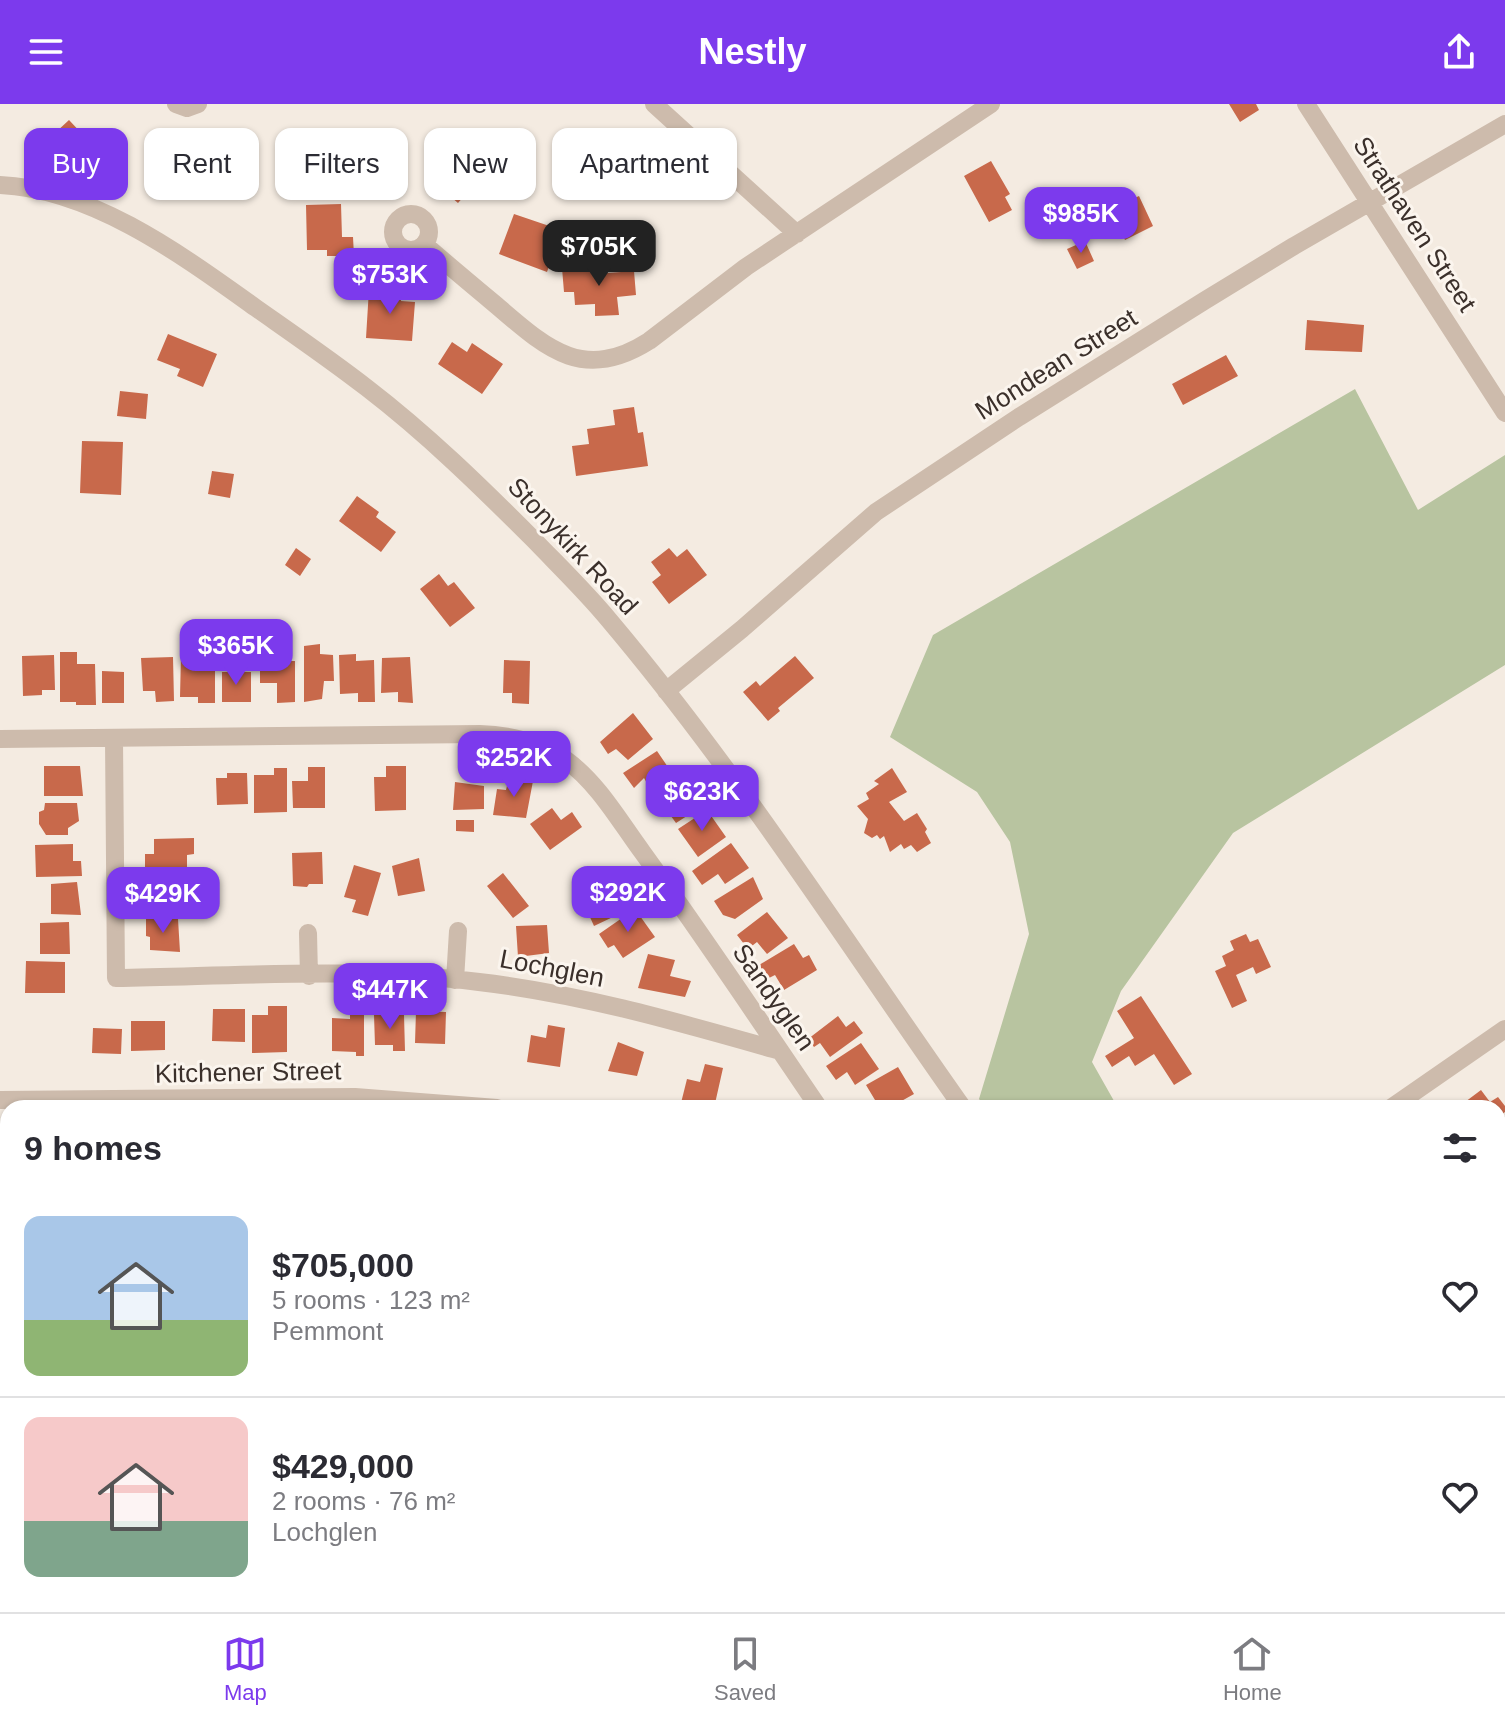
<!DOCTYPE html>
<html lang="en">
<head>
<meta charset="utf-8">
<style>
	:root { --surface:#fff; --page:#f2f2f3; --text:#2b2b33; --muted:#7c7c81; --line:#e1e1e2; --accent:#7c3aed }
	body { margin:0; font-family:Arial,sans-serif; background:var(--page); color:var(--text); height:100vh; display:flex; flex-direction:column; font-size:30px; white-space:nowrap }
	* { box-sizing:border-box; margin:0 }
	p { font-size:26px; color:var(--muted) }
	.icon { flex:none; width:44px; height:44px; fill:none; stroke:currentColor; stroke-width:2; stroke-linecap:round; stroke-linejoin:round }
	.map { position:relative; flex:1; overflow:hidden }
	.panel { position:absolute; left:0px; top:996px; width:1506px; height:512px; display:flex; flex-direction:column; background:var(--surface); border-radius:24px 24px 0 0; box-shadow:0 2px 6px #0004 }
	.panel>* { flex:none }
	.banner { position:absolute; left:24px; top:24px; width:800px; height:72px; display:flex; gap:16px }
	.price { position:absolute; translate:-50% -68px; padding:0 18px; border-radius:16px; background:var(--accent); color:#fff; font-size:26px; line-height:52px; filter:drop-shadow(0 2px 4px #0008) }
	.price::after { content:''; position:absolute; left:50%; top:48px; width:24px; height:18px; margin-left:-12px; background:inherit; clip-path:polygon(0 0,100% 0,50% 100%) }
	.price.current { background:#222; color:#fff }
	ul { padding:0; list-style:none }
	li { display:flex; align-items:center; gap:24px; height:200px; padding:0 24px }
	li+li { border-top:2px solid var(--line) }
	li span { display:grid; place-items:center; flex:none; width:224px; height:160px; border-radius:16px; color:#555 }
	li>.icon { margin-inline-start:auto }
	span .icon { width:96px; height:96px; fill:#fffc; stroke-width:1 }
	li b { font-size:34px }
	h2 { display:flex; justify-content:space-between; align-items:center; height:96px; padding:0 24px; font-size:34px }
	.pill { padding:0 28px; border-radius:16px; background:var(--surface); box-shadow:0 2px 6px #0004; font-size:28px; line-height:72px }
	.pill.current { background:var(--accent); color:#fff }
	header { display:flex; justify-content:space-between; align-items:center; height:104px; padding:0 24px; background:var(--accent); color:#fff; font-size:36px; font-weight:700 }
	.tabs { display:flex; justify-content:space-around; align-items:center; height:112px; border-top:2px solid var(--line); background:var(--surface); font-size:22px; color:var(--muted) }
	.tabs a { display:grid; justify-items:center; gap:4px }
	.tabs .current { color:var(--accent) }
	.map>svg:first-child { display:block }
</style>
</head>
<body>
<header><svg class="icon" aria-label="menu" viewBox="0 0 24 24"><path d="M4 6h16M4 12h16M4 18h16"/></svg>Nestly<svg class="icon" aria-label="share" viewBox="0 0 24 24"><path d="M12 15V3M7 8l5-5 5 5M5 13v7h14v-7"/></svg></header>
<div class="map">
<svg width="1505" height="1508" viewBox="0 0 1505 1508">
	<rect width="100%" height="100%" fill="#f4ebe1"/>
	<!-- green -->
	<path fill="#b8c4a0" d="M 1355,285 L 1418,406 L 1505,351 L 1505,561 L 1233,729 L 1121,887 L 1092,958 L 1118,1004 L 986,1004 L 979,995 L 1029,830 L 1010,738 L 977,688 L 890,633 L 933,531 Z"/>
	<!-- building -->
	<path fill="#c8694b" d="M 1229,0 L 1256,0 L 1259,6 L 1240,18 Z
		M 69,16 L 84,32 L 70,45 L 55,29 Z
		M 446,32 L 486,67 L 458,99 L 445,88 L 452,80 L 424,57 Z
		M 991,57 L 1010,90 L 1005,93 L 1012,106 L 989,118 L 964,72 Z
		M 1139,92 L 1153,122 L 1125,136 L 1111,105 Z
		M 341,100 L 342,133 L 353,133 L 354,152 L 327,152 L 327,146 L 307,146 L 306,101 Z
		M 514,110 L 567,128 L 557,156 L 552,154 L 547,168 L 499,150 Z
		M 1085,137 L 1094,157 L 1077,165 L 1067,145 Z
		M 595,162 L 595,170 L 634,167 L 636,191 L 617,193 L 619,211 L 595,212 L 595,200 L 575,201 L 574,188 L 564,188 L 562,164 Z
		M 369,185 L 402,187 L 401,197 L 415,198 L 412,237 L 366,234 Z
		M 1307,216 L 1364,221 L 1362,248 L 1305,246 Z
		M 168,230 L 217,250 L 203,283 L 177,272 L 180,265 L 157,256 Z
		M 452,238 L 467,248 L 472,239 L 503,260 L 482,290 L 438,260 Z
		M 1226,251 L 1238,272 L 1183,301 L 1172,280 Z
		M 120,287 L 148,290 L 146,315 L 117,312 Z
		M 634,303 L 638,329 L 643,328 L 648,362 L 576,372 L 572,342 L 589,340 L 587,325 L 615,321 L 613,306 Z
		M 82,337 L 123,338 L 121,391 L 80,389 Z
		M 212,367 L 234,370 L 230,394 L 208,390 Z
		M 357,392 L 379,408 L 376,413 L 396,428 L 381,448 L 339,417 Z
		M 296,444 L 311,455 L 300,472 L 285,461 Z
		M 669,444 L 677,453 L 687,445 L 707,471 L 669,500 L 652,478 L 661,471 L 651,458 Z
		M 439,470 L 448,482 L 454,478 L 475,504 L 450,523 L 420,485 Z
		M 320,540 L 320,550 L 333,551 L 334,577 L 324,577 L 322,595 L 304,598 L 304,542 Z
		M 60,548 L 77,548 L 77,560 L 95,560 L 96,601 L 76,601 L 76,598 L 60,598 Z
		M 260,550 L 280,550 L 280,557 L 295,557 L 295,598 L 277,599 L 277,579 L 260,579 Z
		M 356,550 L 356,557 L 374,556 L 375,598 L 358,598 L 358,589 L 340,590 L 339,551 Z
		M 54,551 L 55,586 L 42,586 L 42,591 L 23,592 L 22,552 Z
		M 181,551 L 199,552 L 199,556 L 215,557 L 215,599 L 198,599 L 198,593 L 180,593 Z
		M 795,552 L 814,574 L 778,604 L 780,607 L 768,617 L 743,588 L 756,577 L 760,582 Z
		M 173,553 L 174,597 L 156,598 L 155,587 L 143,587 L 141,554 Z
		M 410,553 L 413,599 L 398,598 L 398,588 L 381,589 L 382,554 Z
		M 504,556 L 530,557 L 529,600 L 512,599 L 512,589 L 503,589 Z
		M 102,567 L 124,568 L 124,599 L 102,599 Z
		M 222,568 L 251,568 L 251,598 L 222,598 Z
		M 633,609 L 653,635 L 628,656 L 616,645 L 608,650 L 600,638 Z
		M 657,647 L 674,672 L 652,688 L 644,674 L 634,684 L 623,669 Z
		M 44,662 L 80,662 L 83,692 L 44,692 Z
		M 386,662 L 406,662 L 406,706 L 375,707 L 374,673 L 386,673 Z
		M 308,663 L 325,663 L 325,704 L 293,704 L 292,677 L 308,677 Z
		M 274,664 L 287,664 L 287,708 L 254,709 L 254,671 L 274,671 Z
		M 892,664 L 907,688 L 889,698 L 904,717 L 917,709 L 927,725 L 925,728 L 931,739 L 917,748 L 911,741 L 904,745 L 901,740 L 890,748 L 884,732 L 880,735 L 877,731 L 872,734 L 864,729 L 868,715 L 857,702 L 869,695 L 866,689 L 879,680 L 874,677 Z
		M 227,669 L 247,669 L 248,700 L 217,701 L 216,674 L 227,674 Z
		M 509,673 L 533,677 L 526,714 L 493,711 L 497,685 L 506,686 Z
		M 680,675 L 690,690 L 695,687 L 704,701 L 676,719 L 668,708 L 662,713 L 650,696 Z
		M 455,678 L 484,682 L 484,705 L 453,706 Z
		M 45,699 L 77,699 L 79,717 L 68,724 L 68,731 L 46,731 L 39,720 L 39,708 L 44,706 Z
		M 552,704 L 561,716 L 572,708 L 582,723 L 550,746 L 530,720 Z
		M 707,706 L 726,733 L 698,753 L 678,725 Z
		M 456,716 L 474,716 L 474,728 L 456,727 Z
		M 194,734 L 194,750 L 187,751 L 187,769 L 145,769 L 145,750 L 154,750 L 154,735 Z
		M 731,739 L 749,764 L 725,780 L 718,770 L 702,781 L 692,767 Z
		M 73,740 L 73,757 L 81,757 L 82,772 L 36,773 L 35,741 Z
		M 322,748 L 323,780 L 309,780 L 307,783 L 293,782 L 292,749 Z
		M 419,754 L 425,787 L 398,792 L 392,762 Z
		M 354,761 L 381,769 L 368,812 L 352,808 L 356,796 L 344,793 Z
		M 503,769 L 529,802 L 513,814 L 487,782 Z
		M 619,772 L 634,803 L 594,822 L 580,791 Z
		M 753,773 L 763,795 L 735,815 L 723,811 L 714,797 Z
		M 146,776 L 182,778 L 174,784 L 182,787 L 181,807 L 147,806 Z
		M 77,778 L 81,811 L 51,810 L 51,780 Z
		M 635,805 L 655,833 L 623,854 L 614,841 L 608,844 L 599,830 Z
		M 767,808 L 788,834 L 767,850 L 757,838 L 748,845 L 737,831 Z
		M 146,815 L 178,815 L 180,848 L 150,846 L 150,833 L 146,832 Z
		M 69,818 L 70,850 L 40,850 L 40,819 Z
		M 547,821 L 549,849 L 518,853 L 516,822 Z
		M 1246,830 L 1250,838 L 1258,835 L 1271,863 L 1256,870 L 1253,863 L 1236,871 L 1247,897 L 1232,904 L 1215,867 L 1226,862 L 1222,852 L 1234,846 L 1230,837 Z
		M 794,840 L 803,854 L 809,851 L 817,866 L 784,886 L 775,871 L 767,875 L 759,861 Z
		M 648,850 L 675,856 L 670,872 L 691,877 L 685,893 L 638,884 Z
		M 26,857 L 65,858 L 65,889 L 25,889 Z
		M 1141,892 L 1192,970 L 1174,981 L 1154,950 L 1135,962 L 1129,952 L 1112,963 L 1105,952 L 1134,934 L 1117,907 Z
		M 268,902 L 287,902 L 287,948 L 252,949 L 252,911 L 268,911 Z
		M 350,904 L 364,904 L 364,952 L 356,952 L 356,948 L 332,947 L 332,914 L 350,915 Z
		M 213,905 L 245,905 L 245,938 L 212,937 Z
		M 416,907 L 446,908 L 445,940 L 415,939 Z
		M 374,911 L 404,911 L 405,947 L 393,947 L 393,941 L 375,941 Z
		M 838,912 L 846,923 L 854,917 L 863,929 L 830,953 L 820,939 L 814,943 L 808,935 Z
		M 131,917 L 165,917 L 165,946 L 131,947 Z
		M 548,921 L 565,924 L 560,963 L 527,958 L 531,931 L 546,934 Z
		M 93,924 L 122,925 L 121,950 L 92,949 Z
		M 618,938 L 644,948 L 637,972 L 608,967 Z
		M 861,939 L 879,965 L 855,981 L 847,968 L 836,976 L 826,962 Z
		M 705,960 L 723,964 L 714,1004 L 680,1003 L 687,975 L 700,978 Z
		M 898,963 L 914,990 L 889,1004 L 872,1004 L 878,1001 L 866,981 Z
		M 1481,986 L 1490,998 L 1498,993 L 1505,1002 L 1505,1008 L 1498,1013 L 1498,1004 L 1457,1004 Z
		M 1504,1086 L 1505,1088 L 1505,1117 L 1498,1106 L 1498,1089 Z
		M 1498,1269 L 1505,1271 L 1505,1293 L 1498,1291 Z
		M 1498,1294 L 1505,1296 L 1505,1317 L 1498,1315 Z
		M 1498,1475 L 1505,1476 L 1505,1499 L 1498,1498 Z
		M 1204,1500 L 1227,1500 L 1215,1508 L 1210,1508 Z
		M 1238,1500 L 1246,1500 L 1252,1508 L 1226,1508 Z
		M 1418,1500 L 1463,1500 L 1450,1508 L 1414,1508 L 1412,1504 Z"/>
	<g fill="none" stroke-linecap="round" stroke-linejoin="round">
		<!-- minor -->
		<path stroke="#cdbbac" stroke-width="18" d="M 176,0 L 187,4 L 198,0
			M 654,0 L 797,130
			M 1306,0 L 1505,309
			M 0,81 C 93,85 183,152 256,204 C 293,230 331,256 367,284 C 427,330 481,383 534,436 C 559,462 586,488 609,516 C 739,670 847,840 963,1004
			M393 128a18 18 0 1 1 36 0a18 18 0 1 1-36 0Z
			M 424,140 C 448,161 472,181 496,201 C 546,244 583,279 649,237 L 746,163 L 991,0
			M 666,587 L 742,525 L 876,408 L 1019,313 L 1204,197 L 1294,142 L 1505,20
			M 0,635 L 480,630 C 511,631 540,638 566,656 C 598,679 620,718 643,749 C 704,833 761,919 819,1004
			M 114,635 L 116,874 C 236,872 360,863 479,878 C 582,890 681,919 780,947
			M 308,829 L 309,872
			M 455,876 L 458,827
			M 0,996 L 355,993 L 497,1004
			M 1391,1004 L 1505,925
			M 1498,1023 L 1505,1021
			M 1498,1061 L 1505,1058
			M 918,1500 L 924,1508
			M 952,1500 L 958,1508
			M 1170,1500 L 1176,1508
			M 1381,1500 L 1386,1508
			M 708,1508 L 718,1500
			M 890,1508 L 901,1500"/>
		<!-- tertiary -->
		<path stroke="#cdbbac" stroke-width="20" d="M 0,1284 L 2,1508"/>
	</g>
	<g text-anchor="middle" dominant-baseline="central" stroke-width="6" stroke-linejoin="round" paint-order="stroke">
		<!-- street labels -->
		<g font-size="26" fill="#3b302b" stroke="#fbf5ee">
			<text transform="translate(1415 120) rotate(57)">Strathaven Street</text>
			<text transform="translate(1056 260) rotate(-32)">Mondean Street</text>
			<text transform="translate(573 442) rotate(47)">Stonykirk Road</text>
			<text transform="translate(552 864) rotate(11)">Lochglen</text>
			<text transform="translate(774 893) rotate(55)">Sandyglen</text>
			<text transform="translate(248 968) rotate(-1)">Kitchener Street</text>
		</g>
	</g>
</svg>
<b class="price" style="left:1081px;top:151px">$985K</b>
<b class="price current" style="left:599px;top:184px">$705K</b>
<b class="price" style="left:390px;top:212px">$753K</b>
<b class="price" style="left:236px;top:583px">$365K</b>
<b class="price" style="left:514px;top:695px">$252K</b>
<b class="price" style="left:702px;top:729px">$623K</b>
<b class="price" style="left:628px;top:830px">$292K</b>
<b class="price" style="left:163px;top:831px">$429K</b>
<b class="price" style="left:390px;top:927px">$447K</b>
<div class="banner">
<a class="pill current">Buy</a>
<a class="pill">Rent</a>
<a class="pill">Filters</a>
<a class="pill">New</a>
<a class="pill">Apartment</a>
</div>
<section class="panel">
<h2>9 homes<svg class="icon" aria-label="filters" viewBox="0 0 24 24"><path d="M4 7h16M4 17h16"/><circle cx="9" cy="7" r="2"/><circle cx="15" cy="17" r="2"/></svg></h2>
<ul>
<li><span style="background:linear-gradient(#a9c7e8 65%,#8fb573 0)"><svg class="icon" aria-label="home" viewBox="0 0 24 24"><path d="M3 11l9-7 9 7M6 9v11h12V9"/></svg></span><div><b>$705,000</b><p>5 rooms · 123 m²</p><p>Pemmont</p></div><svg class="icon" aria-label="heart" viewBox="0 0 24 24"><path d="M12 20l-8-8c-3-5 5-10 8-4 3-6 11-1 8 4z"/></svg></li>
<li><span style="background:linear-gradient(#f6c9c9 65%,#7fa58c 0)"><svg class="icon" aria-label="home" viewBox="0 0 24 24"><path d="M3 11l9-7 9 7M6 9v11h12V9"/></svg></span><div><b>$429,000</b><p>2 rooms · 76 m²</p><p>Lochglen</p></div><svg class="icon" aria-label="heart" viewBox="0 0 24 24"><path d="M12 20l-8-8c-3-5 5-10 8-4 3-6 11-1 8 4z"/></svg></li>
</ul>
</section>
</div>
<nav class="tabs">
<a class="current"><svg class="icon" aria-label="map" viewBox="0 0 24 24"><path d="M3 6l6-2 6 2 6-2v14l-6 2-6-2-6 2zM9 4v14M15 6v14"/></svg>Map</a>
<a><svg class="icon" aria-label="saved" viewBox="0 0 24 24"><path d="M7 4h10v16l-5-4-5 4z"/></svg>Saved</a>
<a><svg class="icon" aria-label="home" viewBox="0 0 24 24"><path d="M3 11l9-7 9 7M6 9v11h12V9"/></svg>Home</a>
</nav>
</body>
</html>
